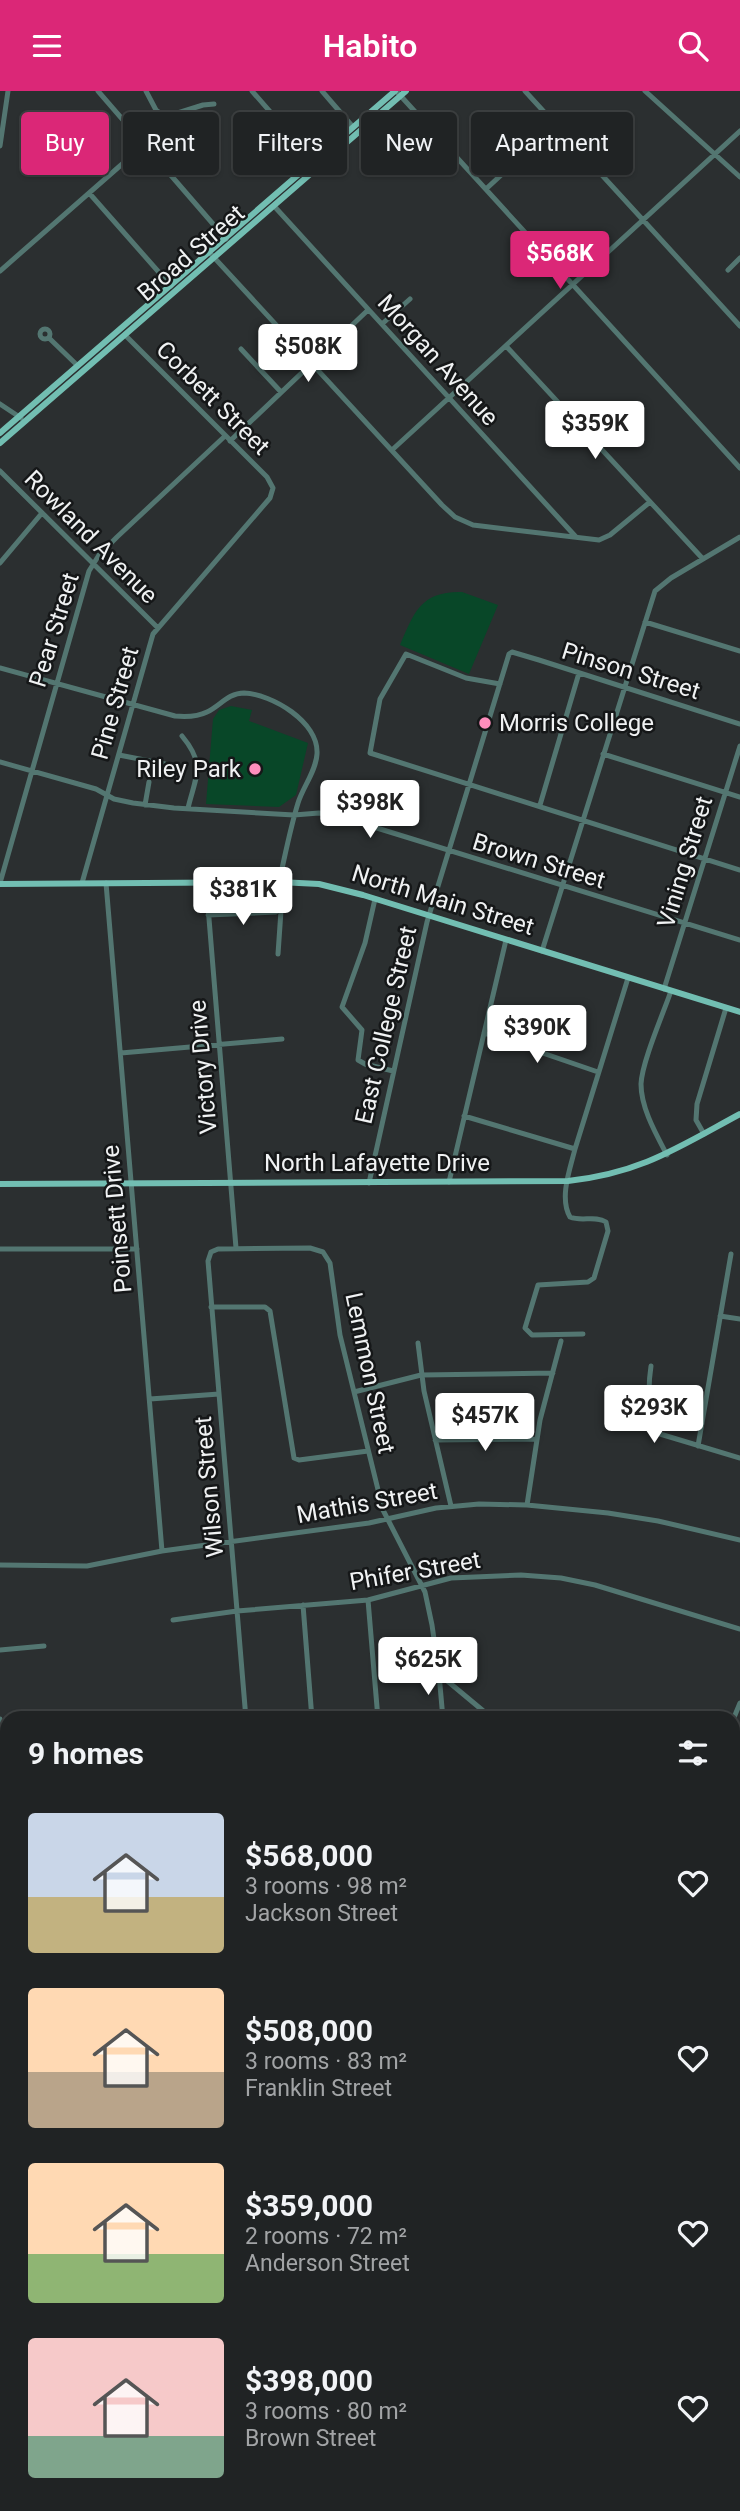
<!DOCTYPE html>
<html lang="en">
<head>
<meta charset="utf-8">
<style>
	:root { --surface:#202324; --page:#2d2f31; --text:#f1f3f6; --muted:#a2a4a6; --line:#3d4041; --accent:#db2777 }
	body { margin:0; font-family:Roboto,sans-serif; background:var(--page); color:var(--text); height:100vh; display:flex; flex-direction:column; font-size:26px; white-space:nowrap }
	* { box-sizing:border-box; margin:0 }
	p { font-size:23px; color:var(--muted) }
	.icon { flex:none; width:38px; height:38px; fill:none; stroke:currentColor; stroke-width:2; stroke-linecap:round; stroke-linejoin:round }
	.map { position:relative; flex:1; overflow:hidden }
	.drawer { position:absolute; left:0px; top:1620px; width:740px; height:800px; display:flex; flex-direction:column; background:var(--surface); border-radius:21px 21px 0 0; box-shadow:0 2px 5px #0004,0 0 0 2px var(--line) }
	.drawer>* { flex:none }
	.hud { position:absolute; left:21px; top:21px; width:698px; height:63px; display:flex; gap:14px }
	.price { position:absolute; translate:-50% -60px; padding:0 16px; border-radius:7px; background:#fff; color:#222; font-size:23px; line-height:46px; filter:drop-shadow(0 2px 4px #0008) }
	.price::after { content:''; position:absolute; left:50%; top:42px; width:21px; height:16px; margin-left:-10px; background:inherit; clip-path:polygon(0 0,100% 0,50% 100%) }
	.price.on { background:var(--accent); color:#fff }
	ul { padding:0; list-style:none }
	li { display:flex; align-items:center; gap:21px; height:175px; padding:0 28px }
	li span { display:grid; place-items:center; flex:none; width:196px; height:140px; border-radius:7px; color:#555 }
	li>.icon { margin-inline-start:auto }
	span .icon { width:84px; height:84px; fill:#fffc; stroke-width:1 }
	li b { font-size:30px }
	h2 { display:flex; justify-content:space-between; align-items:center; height:84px; padding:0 28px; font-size:30px }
	.tag { padding:0 24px; border-radius:7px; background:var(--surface); box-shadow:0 2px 5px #0004,0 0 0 2px var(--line); font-size:24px; line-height:63px }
	.tag.on { background:var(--accent); color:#fff }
	header { display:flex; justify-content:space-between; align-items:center; height:91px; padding:0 28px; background:var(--accent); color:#fff; font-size:32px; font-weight:600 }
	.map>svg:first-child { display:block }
</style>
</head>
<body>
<header><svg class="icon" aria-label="menu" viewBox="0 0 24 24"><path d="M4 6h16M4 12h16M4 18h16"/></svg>Habito<svg class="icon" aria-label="search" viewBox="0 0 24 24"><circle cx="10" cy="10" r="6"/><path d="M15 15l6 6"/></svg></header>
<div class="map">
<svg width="740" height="2420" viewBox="0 0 740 2420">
	<rect width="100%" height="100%" fill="#2b2f30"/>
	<!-- grass -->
	<path fill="#084728" d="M 462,501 L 498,514 L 469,583 L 400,554 C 414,521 421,500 462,501 Z
		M 231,615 L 252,619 L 249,630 L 308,652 L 296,704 L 279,716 L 206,713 L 213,628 L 219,619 Z"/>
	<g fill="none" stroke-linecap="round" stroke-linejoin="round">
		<!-- minor -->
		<path stroke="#537671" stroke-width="5" d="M 98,0 L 226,148
			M 146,0 L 156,19 L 165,26 L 203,14 L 214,13
			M 252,0 L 314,71
			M 322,0 L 353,36
			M 525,0 L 740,235
			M 645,0 L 740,86
			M 398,2 L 740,377
			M 0,55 L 8,0
			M 486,98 L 556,33
			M 90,103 L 171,195
			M 274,115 L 576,446
			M 209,161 L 442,414 L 455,426 L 473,434 L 599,449 L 610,444 L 650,411
			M 728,179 L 740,167
			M 0,180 L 145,53
			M 382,233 L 410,208
			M40 243a5 5 0 1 1 10 0a5 5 0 1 1-10 0Z
			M 49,247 L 78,275
			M 506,255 L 703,468
			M 241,258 L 281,301
			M 0,313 L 21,327
			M 230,350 L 368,219
			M 392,359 L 740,40
			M 0,380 L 158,537
			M 0,472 L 42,422
			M 645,531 L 740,560
			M 0,577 L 175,625 C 186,626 197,626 207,621 C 220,615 228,602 244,602 C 272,603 319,631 317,663 C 316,680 303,696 298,712 C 290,738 285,765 279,791
			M 500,593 L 466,587 L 406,563 L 380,608 L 370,662 L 740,779
			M 182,645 C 206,674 196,684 188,717
			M 603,663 L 740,706
			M 119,664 L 165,673
			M 0,671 L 96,698 L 114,708 L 133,712 L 174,717 L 294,724 L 319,722 L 338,725 L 740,849
			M 145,714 L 149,691
			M 540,714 L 579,582
			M 206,791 L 236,1157
			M 0,792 L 89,480 L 99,464 L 117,446 L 225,345
			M 82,792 L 153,543 L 270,407 L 273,397 L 267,386 L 125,244
			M 106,792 L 162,1460
			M 375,808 L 365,852 L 342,916 L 362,939 L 358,969 L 365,973 L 393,980
			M 208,824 L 276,821
			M 542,860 L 655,500 L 671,487 L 740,446
			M 278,863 L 283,791
			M 664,898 L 740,655
			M 484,942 L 598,981
			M 121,962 L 282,948
			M 464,1025 L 575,1058
			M 704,1043 L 696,1029 L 697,1013 L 726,917
			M 667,1064 C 656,1043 641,1017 641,993 C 642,971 663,923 671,900
			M 449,1091 L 506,849
			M 369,1092 L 427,831 L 509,563 L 512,561 L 539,569 L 740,633
			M 0,1158 L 137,1158
			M 211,1216 L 265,1216 L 270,1220 L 294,1367 L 299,1369 L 368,1360
			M 720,1225 L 740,1228
			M 583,1243 L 532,1244 L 525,1237 L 538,1194 L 588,1191 L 594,1187 L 608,1140 L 606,1131 C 595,1124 582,1131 570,1126 C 559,1107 570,1078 575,1058 L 628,887
			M 418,1252 L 424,1300 L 451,1415
			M 651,1275 C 648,1295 647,1326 660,1343 L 740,1367
			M 354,1301 L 421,1284 L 553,1282
			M 150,1308 L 219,1303
			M 435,1349 L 536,1348
			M 698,1355 L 731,1163
			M 527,1414 L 540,1329 L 561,1250
			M 0,1474 L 87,1475 L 162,1460 L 369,1432 L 436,1417 L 479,1413 L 527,1414 L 608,1422 L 658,1430 L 740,1449
			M 368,1509 L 378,1628
			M 303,1514 L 312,1628
			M 173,1529 L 237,1520 L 368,1509 L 451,1487 L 521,1484 L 561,1487 L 595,1494 L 740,1538
			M 0,1559 L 44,1555
			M 439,1583 L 443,1628
			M 0,1628 L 7,1720
			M 246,1628 L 208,1170 L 211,1161 L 218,1158 L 310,1157 L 323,1161 L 330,1172 L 340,1244 L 383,1419 L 425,1501 L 432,1534 L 439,1583 L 493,1628
			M 733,1629 L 740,1612
			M 733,1703 L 740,1693
			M 0,1804 L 7,1804
			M 733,1969 L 740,1975
			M 85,2420 L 87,2413
			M 244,2420 L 247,2413"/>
		<!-- major -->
		<path stroke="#72beb2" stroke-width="6" d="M 0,342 L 395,0
			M 0,352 L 406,0
			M 0,793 L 279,791 L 319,793 L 363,804 L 740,921
			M 0,1093 L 568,1090 C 641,1082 677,1057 740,1023
			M 0,2157 L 7,2164
			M 0,2237 L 7,2232
			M 0,2298 L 7,2293
			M 284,2413 L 291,2420"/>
		<!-- highway -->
		<path stroke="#7ddacc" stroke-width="7" d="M 733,1660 L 740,1647
			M 733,1679 L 740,1667
			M 0,2263 L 7,2257
			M 0,2269 L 7,2264"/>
	</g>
	<!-- markers -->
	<g fill="#fe8ebd" stroke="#151718" stroke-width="2.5">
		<circle cx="485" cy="632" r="7"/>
		<circle cx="255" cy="678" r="7"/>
	</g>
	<g text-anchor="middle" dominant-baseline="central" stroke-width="5" stroke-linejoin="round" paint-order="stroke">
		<!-- street labels -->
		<g font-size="24" fill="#f0f2f3" stroke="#151718">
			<text transform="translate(191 162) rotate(-41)">Broad Street</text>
			<text transform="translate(438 269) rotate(48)">Morgan Avenue</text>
			<text transform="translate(213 307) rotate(45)">Corbett Street</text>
			<text transform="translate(91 446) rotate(45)">Rowland Avenue</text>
			<text transform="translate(54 539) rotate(-73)">Pear Street</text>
			<text transform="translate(631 580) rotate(17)">Pinson Street</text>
			<text transform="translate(115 612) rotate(-74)">Pine Street</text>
			<text transform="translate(539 770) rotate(17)">Brown Street</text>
			<text transform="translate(685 771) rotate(-73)">Vining Street</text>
			<text transform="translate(443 809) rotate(17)">North Main Street</text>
			<text transform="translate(386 934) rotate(-77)">East College Street</text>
			<text transform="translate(203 976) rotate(-95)">Victory Drive</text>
			<text x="377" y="1072">North Lafayette Drive</text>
			<text transform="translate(117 1128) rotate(-95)">Poinsett Drive</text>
			<text transform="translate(370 1282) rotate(78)">Lemmon Street</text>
			<text transform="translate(209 1396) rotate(-95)">Wilson Street</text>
			<text transform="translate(367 1412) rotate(-10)">Mathis Street</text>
			<text transform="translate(415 1480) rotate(-10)">Phifer Street</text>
		</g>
		<!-- poi labels -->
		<g font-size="24" fill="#f0f2f3" stroke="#151718" text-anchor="start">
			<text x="499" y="632">Morris College</text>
			<text x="241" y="678" text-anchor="end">Riley Park</text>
		</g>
	</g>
</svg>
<b class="price on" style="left:560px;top:200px">$568K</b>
<b class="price" style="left:308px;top:293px">$508K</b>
<b class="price" style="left:595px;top:370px">$359K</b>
<b class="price" style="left:370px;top:749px">$398K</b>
<b class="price" style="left:243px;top:836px">$381K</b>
<b class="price" style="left:537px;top:974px">$390K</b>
<b class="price" style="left:654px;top:1354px">$293K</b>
<b class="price" style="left:485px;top:1362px">$457K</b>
<b class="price" style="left:428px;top:1606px">$625K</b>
<div class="hud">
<a class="tag on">Buy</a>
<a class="tag">Rent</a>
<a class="tag">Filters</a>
<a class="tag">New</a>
<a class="tag">Apartment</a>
</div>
<section class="drawer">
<h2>9 homes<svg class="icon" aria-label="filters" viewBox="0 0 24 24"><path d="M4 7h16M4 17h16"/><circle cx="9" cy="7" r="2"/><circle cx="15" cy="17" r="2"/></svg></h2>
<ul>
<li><span style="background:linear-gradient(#c9d6e8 60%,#c2b280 0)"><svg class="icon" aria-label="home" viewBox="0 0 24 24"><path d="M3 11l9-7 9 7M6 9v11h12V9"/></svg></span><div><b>$568,000</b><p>3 rooms · 98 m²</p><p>Jackson Street</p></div><svg class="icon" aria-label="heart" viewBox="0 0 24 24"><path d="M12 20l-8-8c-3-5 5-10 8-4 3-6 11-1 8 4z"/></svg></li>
<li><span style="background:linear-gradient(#ffd9b3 60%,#b9a48a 0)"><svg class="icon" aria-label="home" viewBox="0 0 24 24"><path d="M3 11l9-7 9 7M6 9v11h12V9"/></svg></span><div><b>$508,000</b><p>3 rooms · 83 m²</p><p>Franklin Street</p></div><svg class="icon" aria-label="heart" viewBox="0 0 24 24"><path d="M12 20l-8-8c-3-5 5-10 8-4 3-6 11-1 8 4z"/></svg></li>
<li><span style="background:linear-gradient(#ffd9b3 65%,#8fb573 0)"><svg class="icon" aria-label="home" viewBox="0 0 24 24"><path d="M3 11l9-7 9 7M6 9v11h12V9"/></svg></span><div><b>$359,000</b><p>2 rooms · 72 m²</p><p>Anderson Street</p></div><svg class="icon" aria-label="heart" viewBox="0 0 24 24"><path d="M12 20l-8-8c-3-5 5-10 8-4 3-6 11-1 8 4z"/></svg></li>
<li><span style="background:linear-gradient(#f6c9c9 70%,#7fa58c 0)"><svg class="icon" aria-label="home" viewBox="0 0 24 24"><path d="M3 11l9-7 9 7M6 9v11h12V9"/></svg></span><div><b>$398,000</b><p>3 rooms · 80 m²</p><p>Brown Street</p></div><svg class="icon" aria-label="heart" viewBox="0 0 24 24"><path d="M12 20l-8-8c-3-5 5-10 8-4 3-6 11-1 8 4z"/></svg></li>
</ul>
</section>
</div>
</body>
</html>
